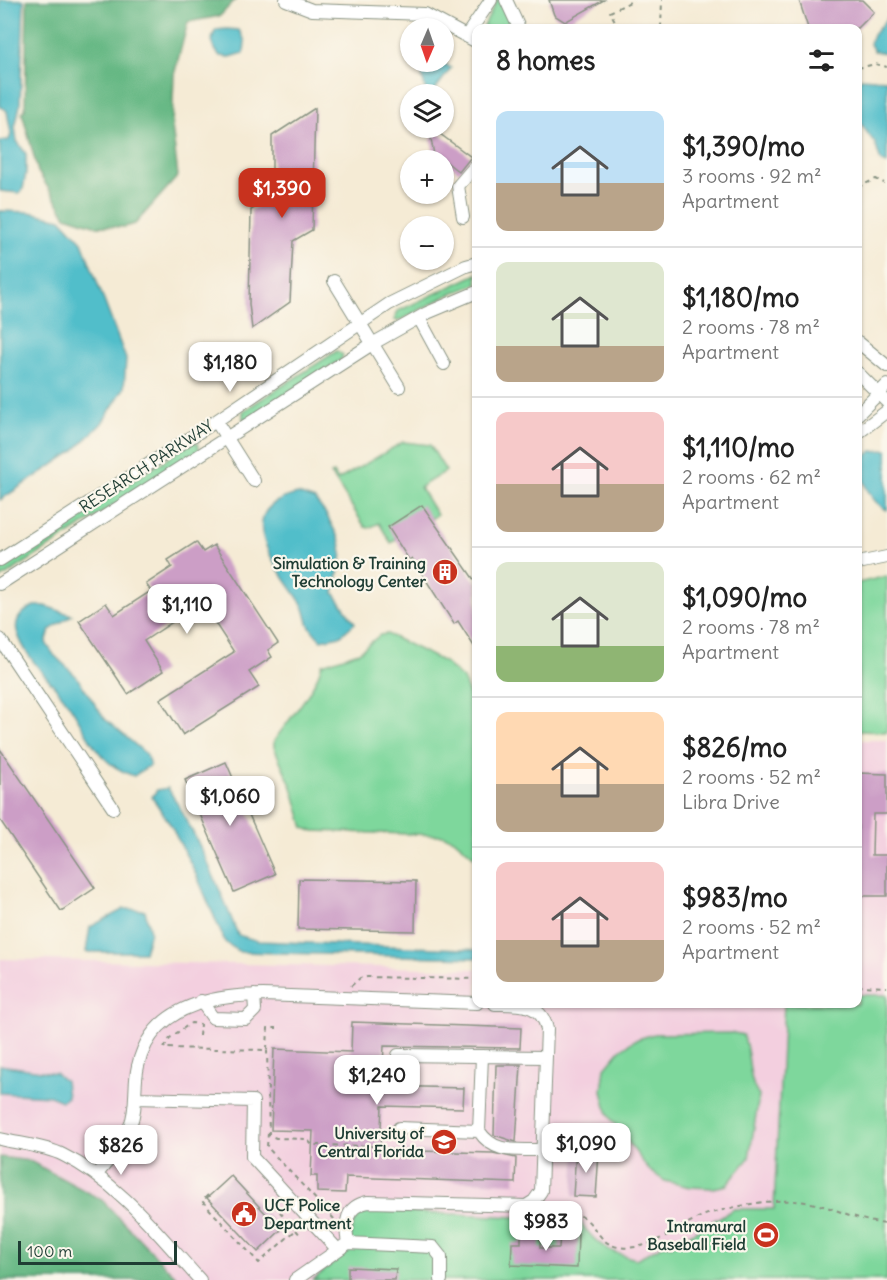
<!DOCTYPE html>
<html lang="en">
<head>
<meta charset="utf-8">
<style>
	:root { --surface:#fff; --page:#f6f6f6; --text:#222; --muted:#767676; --line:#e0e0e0; --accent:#c8321e }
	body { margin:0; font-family:Delius,sans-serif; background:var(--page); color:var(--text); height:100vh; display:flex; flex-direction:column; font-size:22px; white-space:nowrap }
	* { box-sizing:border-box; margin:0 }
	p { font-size:20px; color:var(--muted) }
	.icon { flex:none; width:33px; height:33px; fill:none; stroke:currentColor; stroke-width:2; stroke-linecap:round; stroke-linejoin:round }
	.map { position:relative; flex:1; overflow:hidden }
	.sheet { position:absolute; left:472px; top:24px; width:390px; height:984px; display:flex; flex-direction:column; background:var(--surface); border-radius:12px; box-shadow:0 2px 4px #0004 }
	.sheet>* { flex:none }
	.needle { width:39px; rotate:182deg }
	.buttons { position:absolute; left:400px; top:18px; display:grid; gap:12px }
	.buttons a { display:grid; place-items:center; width:54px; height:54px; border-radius:50%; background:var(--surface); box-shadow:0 2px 4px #0004; font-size:30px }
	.scale { position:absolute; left:18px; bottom:15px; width:159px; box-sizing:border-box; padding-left:6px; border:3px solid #1f3d34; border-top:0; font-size:16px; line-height:21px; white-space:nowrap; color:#1f3d34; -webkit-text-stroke:4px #fbf7ec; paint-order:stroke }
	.price { position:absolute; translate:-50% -51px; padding:0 14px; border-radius:12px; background:#fff; color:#222; font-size:20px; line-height:39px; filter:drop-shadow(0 2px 3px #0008) }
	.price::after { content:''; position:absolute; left:50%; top:36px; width:18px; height:14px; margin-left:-9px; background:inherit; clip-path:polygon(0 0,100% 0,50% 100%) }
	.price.active { background:var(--accent); color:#fff }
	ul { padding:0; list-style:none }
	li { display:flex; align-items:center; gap:18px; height:150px; padding:0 24px }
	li+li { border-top:2px solid var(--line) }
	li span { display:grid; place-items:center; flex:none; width:168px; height:120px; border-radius:12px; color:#555 }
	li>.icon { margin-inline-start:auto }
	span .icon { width:72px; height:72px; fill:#fffc; stroke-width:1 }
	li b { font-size:26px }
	h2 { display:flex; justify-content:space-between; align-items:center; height:72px; padding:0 24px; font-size:26px }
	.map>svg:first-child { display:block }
</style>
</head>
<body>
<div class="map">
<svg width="887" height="1280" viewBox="0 0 887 1280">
	<rect width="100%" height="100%" fill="#fbf7ec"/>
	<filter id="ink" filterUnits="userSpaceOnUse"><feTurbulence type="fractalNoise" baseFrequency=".0167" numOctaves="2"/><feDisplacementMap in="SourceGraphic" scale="12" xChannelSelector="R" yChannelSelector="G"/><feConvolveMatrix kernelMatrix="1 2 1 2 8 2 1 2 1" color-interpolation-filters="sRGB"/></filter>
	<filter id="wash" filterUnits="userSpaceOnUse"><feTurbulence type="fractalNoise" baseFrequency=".008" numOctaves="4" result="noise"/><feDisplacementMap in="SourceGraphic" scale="24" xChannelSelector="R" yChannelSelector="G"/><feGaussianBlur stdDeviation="1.35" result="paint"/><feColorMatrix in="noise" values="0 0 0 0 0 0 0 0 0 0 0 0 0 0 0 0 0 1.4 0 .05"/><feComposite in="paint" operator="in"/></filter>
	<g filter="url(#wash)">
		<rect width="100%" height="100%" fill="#f5ebd5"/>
		<!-- built -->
		<path fill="#f3cfdf" d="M 858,740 L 887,740 L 887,1280 L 0,1280 L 0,959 L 477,969 L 477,1004 L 858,1004 Z"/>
		<!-- green -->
		<path fill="#7ed79c" stroke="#4e8a68" stroke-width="1.5" d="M 497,0 L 506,0 L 519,28 L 483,28 Z
			M 477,274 L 477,284 L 446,296 L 399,321 L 394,320 L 398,311 Z
			M 337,351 L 343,355 L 341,360 L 248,419 L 243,419 L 243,411 Z
			M 193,442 L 198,443 L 199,450 L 0,579 L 0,567 Z
			M 403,442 L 430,445 L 446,471 L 420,487 L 437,515 L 391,543 L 379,523 L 369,528 L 365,527 L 331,474 L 334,473 L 338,480 Z
			M 887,576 L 887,732 L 858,731 L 858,583 Z
			M 387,634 L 444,662 L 463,679 L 477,713 L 477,859 L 454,839 L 442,835 L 312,831 L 304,828 L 293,790 L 274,747 L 274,741 C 291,716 314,693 322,664 L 359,652 L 380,635 Z
			M 858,995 L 887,995 L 887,1280 L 313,1280 L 348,1251 C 351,1237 351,1216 367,1210 L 559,1219 L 581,1223 C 598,1247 609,1252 636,1259 L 663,1245 L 671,1245 L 734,1209 L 774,1209 L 784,1004 L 858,1004 Z
			M 734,1033 L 743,1035 C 751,1053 747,1080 759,1096 L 749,1158 L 727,1185 L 713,1188 L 690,1187 L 665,1181 L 649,1170 L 608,1115 L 602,1091 L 605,1068 L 620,1050 L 635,1040 L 654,1034 Z"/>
		<!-- forest -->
		<path fill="#66b884" stroke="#427a5c" stroke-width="1.5" d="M 27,0 L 235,0 L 220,16 L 188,22 L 174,75 L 172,126 L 178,176 L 135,224 L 124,227 L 97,226 L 66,216 L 38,172 L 22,112 L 25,110 Z
			M 0,1157 L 30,1161 L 102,1200 L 179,1280 L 0,1280 Z"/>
		<!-- water -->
		<path fill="#51beca" stroke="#387e7f" stroke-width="1.5" d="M 0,0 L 24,0 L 20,105 L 15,127 L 17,141 L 26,154 L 26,173 L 23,189 L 19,193 L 0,191 L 0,141 L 9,140 L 11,134 L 7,111 L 0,106 Z
			M 887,18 L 887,53 L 885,53 L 874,51 L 870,44 L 873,35 Z
			M 227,29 L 239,30 L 245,41 L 244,53 L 230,57 L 220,56 C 213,48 209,40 216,30 Z
			M 418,62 L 442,62 L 451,68 L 432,94 L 427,94 Z
			M 861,78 L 887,80 L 887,164 L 881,162 L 875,143 L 858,120 L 858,81 Z
			M 0,211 L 29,212 L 61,219 L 82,242 L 126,359 L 124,388 L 102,423 L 74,451 L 0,500 Z
			M 887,450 L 887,510 C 869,501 860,479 861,460 L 872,451 Z
			M 298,494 L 315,500 L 326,514 L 340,541 L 342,554 L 334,593 L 355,623 L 340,636 L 321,640 C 317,636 312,631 309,625 C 306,618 306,611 302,604 C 279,569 226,509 298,494 Z
			M 34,606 L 45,606 L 72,615 L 50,630 L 46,643 L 54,655 L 76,676 L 105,719 L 146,754 L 150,765 L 134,776 C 93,763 88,729 65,699 C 49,678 24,657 17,631 C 14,618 24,611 34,606 Z
			M 168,788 C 197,835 218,884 238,935 L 258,941 L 463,949 L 477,950 L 477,958 L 240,952 L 225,942 L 196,874 L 170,824 L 152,797 L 157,790 Z
			M 124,909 L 145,910 L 150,932 L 144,952 L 86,952 L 90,927 Z
			M 0,1065 L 55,1073 L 65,1081 L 67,1097 L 62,1101 L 50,1096 L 0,1093 Z"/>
		<g id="blocks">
			<!-- building -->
			<path fill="#cc9ec6" d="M 549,0 L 604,0 L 565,22 L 554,15 Z
				M 799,0 L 862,0 L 874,12 L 858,28 L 808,28 Z
				M 315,108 L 312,230 L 293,241 L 290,302 L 252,329 L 249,304 L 251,210 L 272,198 L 272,136 Z
				M 436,131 L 471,157 L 459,172 L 444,160 L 435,160 L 431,139 Z
				M 422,505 L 477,584 L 477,651 L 458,621 L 454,624 L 412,558 L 409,560 L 388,527 Z
				M 196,542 L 203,552 L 214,545 L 278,643 L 268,650 L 272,657 L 249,672 L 259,687 L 183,735 L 160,699 L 234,652 L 198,597 L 170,616 L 174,621 L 144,641 L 163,671 L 128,694 L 79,621 L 106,603 L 114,615 L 151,591 L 146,584 L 172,567 L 168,560 Z
				M 0,749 L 95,888 L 61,911 L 0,820 Z
				M 226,762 L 275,874 L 234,892 L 185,780 Z
				M 858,773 L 887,774 L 887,814 L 873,814 L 872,855 L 887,855 L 887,896 L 858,896 Z
				M 299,879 L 416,881 L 415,931 L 298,929 Z
				M 352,1022 L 521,1028 L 520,1048 L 384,1046 L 382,1086 L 464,1088 L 463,1108 L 382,1106 L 380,1150 L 493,1153 L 516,1158 L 515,1183 L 346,1177 L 345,1193 L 317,1192 L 317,1176 L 311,1176 L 313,1131 L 271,1130 L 274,1049 L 351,1052 Z
				M 496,1065 L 521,1065 L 516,1142 L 494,1135 Z
				M 576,1150 L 599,1152 L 596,1197 L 573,1196 Z
				M 231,1176 L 281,1230 L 258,1252 L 207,1198 Z
				M 521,1232 L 540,1232 L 540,1248 L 559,1248 L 560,1232 L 578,1233 L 577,1268 L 511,1265 L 512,1243 L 521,1243 Z
				M 348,1267 L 396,1269 L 395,1280 L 348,1280 Z"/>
		</g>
	</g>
	<g filter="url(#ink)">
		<use href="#blocks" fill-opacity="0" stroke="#8a9484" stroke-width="1.5"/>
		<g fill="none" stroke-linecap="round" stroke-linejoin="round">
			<!-- minor casing -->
			<g stroke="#8a9484" stroke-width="14">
				<path id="minor" d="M 286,0 L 312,10 L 425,14 L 477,42
					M 506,0 L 519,28
					M 467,35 L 491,0
					M 463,217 L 458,186 L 477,164
					M 334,281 L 399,387
					M 419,318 L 444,364
					M 858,342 L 887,366
					M 858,373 L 887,402
					M 858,414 L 887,385
					M 216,421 L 254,481
					M 858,433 L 887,411
					M 0,560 L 216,421 L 389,304 L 466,266 L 477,263
					M 858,563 L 887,557
					M 0,584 L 372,344 L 427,313 L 477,292
					M 0,639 L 113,808
					M 201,1001 L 213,1018 L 246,1019 L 255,1010 L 254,995
					M 398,1055 L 546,1057
					M 136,1098 L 253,1101 L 252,1157 L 338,1250
					M 399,1128 L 479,1131 L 482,1056
					M 479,1131 C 495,1155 517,1149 544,1150
					M 0,1139 C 20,1144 45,1146 63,1155 C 119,1182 159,1235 200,1280
					M 96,1175 C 109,1160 123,1144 130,1126 C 138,1106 133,1086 138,1066 C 151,1007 211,995 263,995 L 477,1003
					M 348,1243 C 344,1223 346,1206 368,1202 L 526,1206 L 534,1201 L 541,1191 L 547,1029 C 541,1002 518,1004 495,1004
					M 295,1280 L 348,1243 L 433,1247 L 441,1257 L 441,1280"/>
			</g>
			<!-- path -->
			<path stroke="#8a9484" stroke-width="2" stroke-dasharray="4.5 4.5" stroke-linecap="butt" d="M 619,28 L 610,12 L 634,0
				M 661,28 L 662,0
				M 858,68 L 875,64 L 887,67
				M 858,187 L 876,179 L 884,183
				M 351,986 L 360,978 L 367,977 L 477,979
				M 858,986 L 887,987
				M 199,1036 L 200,1024 L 191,1023 L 171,1037 L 164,1048 L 267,1050 L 268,1028 L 277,1028
				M 267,1050 L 269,1135 L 276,1138 L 307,1139 L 312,1145 L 381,1146
				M 268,1133 L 267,1147 L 335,1220
				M 208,1195 L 202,1201 L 259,1263 L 296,1230 L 271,1202 L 274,1199
				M 546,1205 C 556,1208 571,1210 581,1216 C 597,1225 598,1243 618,1247 C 653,1253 680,1222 711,1213 C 745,1204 782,1196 816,1204 C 840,1210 862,1222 887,1224
				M 296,1230 L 301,1236"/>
			<!-- minor -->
			<use href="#minor" stroke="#fff" stroke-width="12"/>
		</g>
	</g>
	<!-- icons -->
	<defs>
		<g id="building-disc" transform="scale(1.35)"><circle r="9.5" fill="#c8321e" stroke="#fbf7ec"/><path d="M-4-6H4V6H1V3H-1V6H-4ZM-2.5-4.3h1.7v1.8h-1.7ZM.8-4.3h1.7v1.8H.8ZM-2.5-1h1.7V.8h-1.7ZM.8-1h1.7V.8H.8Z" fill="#fff"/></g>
		<g id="university-disc" transform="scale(1.35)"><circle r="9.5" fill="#c8321e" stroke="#fbf7ec"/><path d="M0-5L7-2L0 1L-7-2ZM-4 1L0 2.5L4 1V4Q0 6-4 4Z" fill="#fff"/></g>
		<g id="civic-disc" transform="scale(1.35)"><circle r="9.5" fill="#c8321e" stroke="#fbf7ec"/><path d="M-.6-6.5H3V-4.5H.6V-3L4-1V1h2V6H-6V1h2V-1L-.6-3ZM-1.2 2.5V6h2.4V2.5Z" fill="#fff"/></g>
		<g id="stadium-disc" transform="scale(1.35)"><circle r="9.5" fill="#c8321e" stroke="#fbf7ec"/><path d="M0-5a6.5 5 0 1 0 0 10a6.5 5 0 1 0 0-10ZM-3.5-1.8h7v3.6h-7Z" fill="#fff"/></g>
	</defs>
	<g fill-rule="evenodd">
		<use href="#building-disc" x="445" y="572"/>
		<use href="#university-disc" x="444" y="1142"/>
		<use href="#civic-disc" x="244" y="1214"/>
		<use href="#stadium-disc" x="766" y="1235"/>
	</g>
	<g text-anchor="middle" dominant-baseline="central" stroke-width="4.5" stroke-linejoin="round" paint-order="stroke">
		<!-- street labels -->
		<g font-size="16" fill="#1f3d34" stroke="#fbf7ec">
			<text transform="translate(146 466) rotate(-33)">RESEARCH PARKWAY</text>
		</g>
		<!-- poi labels -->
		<g font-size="16" font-weight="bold" fill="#1f3d34" stroke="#fbf7ec" text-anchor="end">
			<text x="426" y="563">Simulation &amp; Training<tspan x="426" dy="18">Technology Center</tspan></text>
			<text x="424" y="1133">University of<tspan x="424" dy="18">Central Florida</tspan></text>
			<text x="264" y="1205" text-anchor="start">UCF Police<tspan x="264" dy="18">Department</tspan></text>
			<text x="746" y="1226">Intramural<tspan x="746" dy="18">Baseball Field</tspan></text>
		</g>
	</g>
</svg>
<div class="buttons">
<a><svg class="needle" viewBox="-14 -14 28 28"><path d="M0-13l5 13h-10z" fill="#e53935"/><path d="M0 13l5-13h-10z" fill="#767676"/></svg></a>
<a><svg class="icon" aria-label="layers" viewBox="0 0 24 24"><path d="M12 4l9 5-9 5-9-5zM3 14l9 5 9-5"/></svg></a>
<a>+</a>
<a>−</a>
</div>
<div class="scale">100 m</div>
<b class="price active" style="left:282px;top:219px">$1,390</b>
<b class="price" style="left:230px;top:393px">$1,180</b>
<b class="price" style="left:187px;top:635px">$1,110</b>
<b class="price" style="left:230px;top:827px">$1,060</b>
<b class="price" style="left:377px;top:1106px">$1,240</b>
<b class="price" style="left:586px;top:1174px">$1,090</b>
<b class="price" style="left:121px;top:1176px">$826</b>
<b class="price" style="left:546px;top:1252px">$983</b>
<section class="sheet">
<h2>8 homes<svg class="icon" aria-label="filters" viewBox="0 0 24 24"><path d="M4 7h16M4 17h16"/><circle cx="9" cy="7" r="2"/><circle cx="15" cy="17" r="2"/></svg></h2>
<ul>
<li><span style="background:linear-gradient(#bfe0f5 60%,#b9a48a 0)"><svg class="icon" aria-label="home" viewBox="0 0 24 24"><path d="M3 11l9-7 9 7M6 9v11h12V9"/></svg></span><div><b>$1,390/mo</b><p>3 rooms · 92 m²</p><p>Apartment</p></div></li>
<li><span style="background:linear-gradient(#dfe7d0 70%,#b9a48a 0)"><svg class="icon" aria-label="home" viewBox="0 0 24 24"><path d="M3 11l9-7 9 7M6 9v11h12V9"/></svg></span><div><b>$1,180/mo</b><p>2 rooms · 78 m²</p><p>Apartment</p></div></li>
<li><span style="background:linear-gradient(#f6c9c9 60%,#b9a48a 0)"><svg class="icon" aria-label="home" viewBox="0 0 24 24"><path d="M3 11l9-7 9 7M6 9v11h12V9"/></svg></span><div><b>$1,110/mo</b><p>2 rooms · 62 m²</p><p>Apartment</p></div></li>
<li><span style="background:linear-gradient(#dfe7d0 70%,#8fb573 0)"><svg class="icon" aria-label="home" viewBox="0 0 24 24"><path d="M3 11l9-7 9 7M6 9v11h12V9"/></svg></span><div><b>$1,090/mo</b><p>2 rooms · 78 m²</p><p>Apartment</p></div></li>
<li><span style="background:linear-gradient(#ffd9b3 60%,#b9a48a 0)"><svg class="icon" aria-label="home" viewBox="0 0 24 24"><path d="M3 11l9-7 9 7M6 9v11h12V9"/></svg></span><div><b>$826/mo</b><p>2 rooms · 52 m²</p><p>Libra Drive</p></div></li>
<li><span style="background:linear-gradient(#f6c9c9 65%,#b9a48a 0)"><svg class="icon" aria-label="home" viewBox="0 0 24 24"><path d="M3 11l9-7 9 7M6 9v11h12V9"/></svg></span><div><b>$983/mo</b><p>2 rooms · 52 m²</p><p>Apartment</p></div></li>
</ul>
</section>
</div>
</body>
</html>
